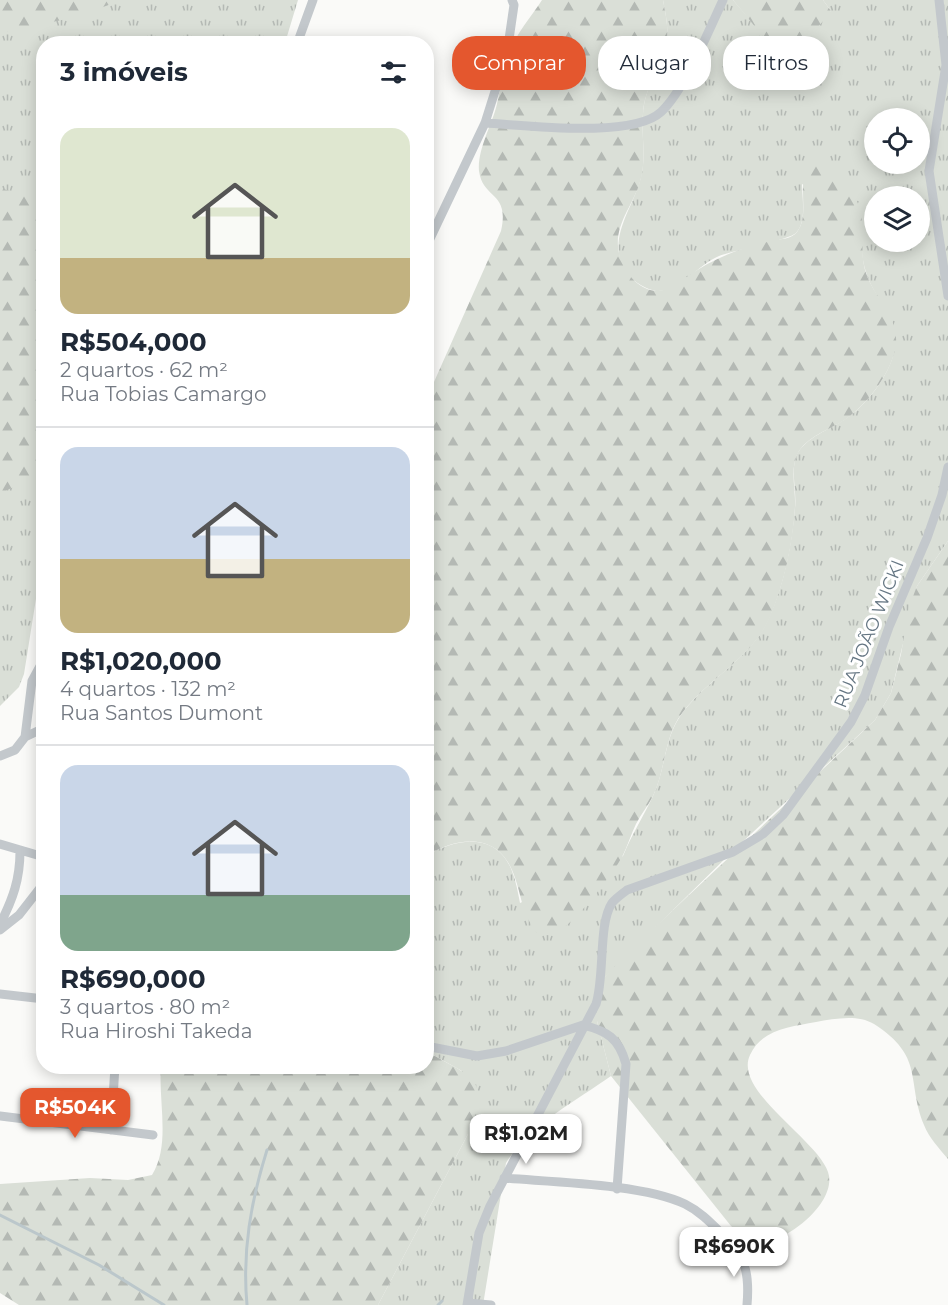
<!DOCTYPE html>
<html lang="pt">
<head>
<meta charset="utf-8">
<style>
	:root { --surface:#fff; --page:#f2f2f3; --text:#1f2937; --muted:#747a83; --line:#e0e1e3; --accent:#e4572e }
	body { margin:0; font-family:Montserrat,sans-serif; background:var(--page); color:var(--text); height:100vh; display:flex; flex-direction:column; font-size:22px; white-space:nowrap }
	* { box-sizing:border-box; margin:0 }
	p { font-size:20px; color:var(--muted) }
	.icon { flex:none; width:33px; height:33px; fill:none; stroke:currentColor; stroke-width:2; stroke-linecap:round; stroke-linejoin:round }
	.map { position:relative; flex:1; overflow:hidden }
	.panel { position:absolute; left:36px; top:36px; width:398px; height:1038px; display:flex; flex-direction:column; background:var(--surface); border-radius:24px; box-shadow:0 3px 15px #0003 }
	.panel>* { flex:none }
	.top-card { position:absolute; left:452px; top:36px; width:406px; height:54px; display:flex; gap:12px }
	.buttons { position:absolute; left:864px; top:108px; display:grid; gap:12px }
	.buttons a { display:grid; place-items:center; width:66px; height:66px; border-radius:50%; background:var(--surface); box-shadow:0 3px 15px #0003; font-size:30px }
	.price { position:absolute; translate:-50% -51px; padding:0 14px; border-radius:12px; background:#fff; color:#222; font-size:20px; line-height:39px; filter:drop-shadow(0 2px 3px #0008) }
	.price::after { content:''; position:absolute; left:50%; top:36px; width:18px; height:14px; margin-left:-9px; background:inherit; clip-path:polygon(0 0,100% 0,50% 100%) }
	.price.active { background:var(--accent); color:#fff }
	ul { padding:0; list-style:none }
	li { display:grid; align-content:center; gap:12px; height:318px; padding:0 24px }
	li+li { border-top:2px solid var(--line) }
	li span { display:grid; place-items:center; height:186px; border-radius:18px; color:#555 }
	li>.icon { margin-inline-start:auto }
	span .icon { width:108px; height:108px; fill:#fffc; stroke-width:1 }
	li b { font-size:26px }
	h2 { display:flex; justify-content:space-between; align-items:center; height:72px; padding:0 24px; font-size:26px }
	.tag { padding:0 21px; border-radius:24px; background:var(--surface); box-shadow:0 3px 15px #0003; font-size:21px; line-height:54px }
	.tag.active { background:var(--accent); color:#fff }
	.map>svg:first-child { display:block }
</style>
</head>
<body>
<div class="map">
<svg width="948" height="1305" viewBox="0 0 948 1305">
	<defs>
		<pattern id="grass-tufts" width="24" height="20" patternUnits="userSpaceOnUse" patternTransform="scale(1.5)"><rect width="24" height="20" fill="#dadfd7"/><path d="M3 7l-1-3M5 7V3M7 7l1-3M15 17l-1-3M17 17v-4M19 17l1-3" fill="none" stroke="#b4b9b4"/></pattern>
		<pattern id="forest-firs" width="22" height="20" patternUnits="userSpaceOnUse" patternTransform="scale(1.5)"><rect width="22" height="20" fill="#dadfd7"/><path d="M5 1l3.5 6h-7zM16 11l3.5 6h-7z" fill="#b4b9b4"/></pattern>
	</defs>
	<rect width="100%" height="100%" fill="#fafaf8"/>
	<!-- grass -->
	<path fill="url(#grass-tufts)" fill-rule="evenodd" d="M 67,0 L 298,0 L 285,43 L 44,44 L 43,211 L 0,192 L 0,18 Z
		M 663,0 L 733,0 L 772,45 L 831,11 L 823,0 L 948,0 L 948,541 L 917,586 L 891,693 L 875,720 L 740,844 L 602,980 L 597,1021 L 611,1076 C 576,1101 529,1125 506,1163 L 483,1305 L 378,1305 L 468,1134 L 462,1071 L 426,1051 L 426,856 C 455,838 497,831 512,871 C 516,881 518,893 520,903 L 623,856 C 632,834 643,817 653,796 C 665,771 664,741 679,718 C 704,680 750,661 769,618 C 784,585 792,544 795,508 C 797,492 790,469 797,454 C 807,437 828,430 844,420 C 865,407 889,376 894,352 C 901,319 874,300 866,272 C 860,255 862,237 862,219 L 802,184 C 802,198 807,222 796,233 C 789,240 734,250 719,256 C 699,264 678,293 656,291 C 644,289 628,278 623,268 C 609,236 631,211 640,181 C 647,158 641,137 643,114 C 644,90 658,71 665,49 C 670,33 666,16 663,0 ZM 874,118 L 920,118 L 920,164 L 874,164 ZM 874,196 L 920,196 L 920,242 L 874,242 Z
		M 43,407 L 43,555 L 24,674 L 19,687 L 0,706 L 0,469 Z"/>
	<!-- forest -->
	<path fill="url(#forest-firs)" d="M 0,0 L 122,0 L 76,17 L 0,33 Z
		M 542,0 L 663,0 C 666,16 670,33 665,50 C 658,72 644,90 643,114 C 641,137 647,159 640,182 C 634,203 616,223 618,246 C 619,266 635,289 656,291 C 668,291 677,284 685,278 C 712,259 739,248 772,241 C 780,239 792,239 797,232 C 811,214 795,183 810,162 C 835,164 861,195 862,221 C 864,239 860,255 866,273 C 875,300 902,318 895,350 C 889,376 867,404 846,419 C 830,430 806,436 797,455 C 790,470 796,491 795,507 C 793,543 784,584 770,617 C 751,661 703,680 678,719 C 664,742 665,771 653,796 C 648,806 641,814 636,824 C 631,834 628,845 623,855 C 614,873 570,931 551,935 C 547,936 541,934 537,933 C 520,911 522,893 512,870 C 495,831 455,838 426,856 L 426,400 L 501,231 C 510,191 483,200 479,171 C 477,150 492,125 497,104 C 502,83 504,62 514,42 C 521,28 533,14 542,0 Z
		M 733,0 L 823,0 L 831,11 C 819,29 788,59 766,40 Z
		M 0,188 L 44,201 L 43,475 L 7,490 L 0,497 Z
		M 948,541 L 948,1159 C 939,1148 929,1138 924,1125 C 906,1080 925,1057 874,1024 C 857,1014 834,1019 816,1022 C 790,1027 762,1029 750,1055 C 733,1091 817,1139 828,1172 C 838,1201 789,1241 763,1242 C 750,1243 740,1234 731,1226 L 611,1076 L 597,1021 L 596,994 L 602,980 L 622,958 L 875,720 L 891,693 L 901,654 L 909,607 L 917,586 Z
		M 426,1051 C 472,1078 492,1076 468,1134 L 378,1305 L 19,1305 L 0,1293 L 0,1184 L 90,1178 L 128,1180 L 152,1175 C 171,1145 158,1101 161,1067 L 426,1066 Z"/>
	<g fill="none" stroke-linecap="round" stroke-linejoin="round">
		<!-- stream -->
		<path stroke="#bbc7cb" stroke-width="3" d="M 0,1215 L 99,1265 L 164,1305
			M 247,1305 C 242,1251 251,1201 267,1150
			M 438,1305 L 442,1301"/>
		<!-- street -->
		<path stroke="#c3c8cc" stroke-width="9" d="M 939,0 L 946,65 L 929,171 L 948,296
			M 297,44 L 313,0
			M 485,123 C 525,125 632,139 661,112 C 684,91 709,30 723,0
			M 426,247 L 485,123 L 507,53 L 514,5 L 512,0
			M 25,737 L 44,728
			M 0,756 L 15,750 L 25,737 L 32,681 L 44,659
			M 0,844 L 44,857
			M 0,924 C 13,899 20,879 20,851
			M 0,930 L 19,915 L 44,883
			M 0,994 L 44,999
			M 583,1025 C 607,1031 619,1038 626,1064 L 617,1189
			M 426,1046 L 477,1056 L 506,1051 L 583,1025
			M 0,1116 L 153,1135
			M 111,1130 L 115,1066
			M 504,1178 C 552,1182 644,1184 685,1204 C 699,1211 709,1221 720,1232 C 745,1257 750,1270 747,1305
			M 468,1303 L 491,1305
			M 467,1305 L 479,1233 L 490,1206 L 596,1004 C 605,976 598,924 612,903 C 616,898 622,894 627,890 L 733,852 L 763,834 L 783,815 L 851,722 L 865,695 L 889,627 L 927,538 L 942,495 L 948,467"/>
	</g>
	<g text-anchor="middle" dominant-baseline="central" stroke-width="6" stroke-linejoin="round" paint-order="stroke">
		<!-- street labels -->
		<g font-size="18" fill="#657683" stroke="#fff">
			<text transform="translate(869 634) rotate(-68)">RUA JOÃO WICKI</text>
		</g>
	</g>
</svg>
<div class="buttons">
<a><svg class="icon" aria-label="locate" viewBox="0 0 24 24"><circle cx="12" cy="12" r="6"/><path d="M12 2v4M12 18v4M2 12h4M18 12h4"/></svg></a>
<a><svg class="icon" aria-label="layers" viewBox="0 0 24 24"><path d="M12 4l9 5-9 5-9-5zM3 14l9 5 9-5"/></svg></a>
</div>
<b class="price active" style="left:75px;top:1139px">R$504K</b>
<b class="price" style="left:526px;top:1165px">R$1.02M</b>
<b class="price" style="left:734px;top:1278px">R$690K</b>
<div class="top-card">
<a class="tag active">Comprar</a>
<a class="tag">Alugar</a>
<a class="tag">Filtros</a>
</div>
<section class="panel">
<h2>3 imóveis<svg class="icon" aria-label="filters" viewBox="0 0 24 24"><path d="M4 7h16M4 17h16"/><circle cx="9" cy="7" r="2"/><circle cx="15" cy="17" r="2"/></svg></h2>
<ul>
<li><span style="background:linear-gradient(#dfe7d0 70%,#c2b280 0)"><svg class="icon" aria-label="home" viewBox="0 0 24 24"><path d="M3 11l9-7 9 7M6 9v11h12V9"/></svg></span><div><b>R$504,000</b><p>2 quartos · 62 m²</p><p>Rua Tobias Camargo</p></div></li>
<li><span style="background:linear-gradient(#c9d6e8 60%,#c2b280 0)"><svg class="icon" aria-label="home" viewBox="0 0 24 24"><path d="M3 11l9-7 9 7M6 9v11h12V9"/></svg></span><div><b>R$1,020,000</b><p>4 quartos · 132 m²</p><p>Rua Santos Dumont</p></div></li>
<li><span style="background:linear-gradient(#c9d6e8 70%,#7fa58c 0)"><svg class="icon" aria-label="home" viewBox="0 0 24 24"><path d="M3 11l9-7 9 7M6 9v11h12V9"/></svg></span><div><b>R$690,000</b><p>3 quartos · 80 m²</p><p>Rua Hiroshi Takeda</p></div></li>
</ul>
</section>
</div>
</body>
</html>
